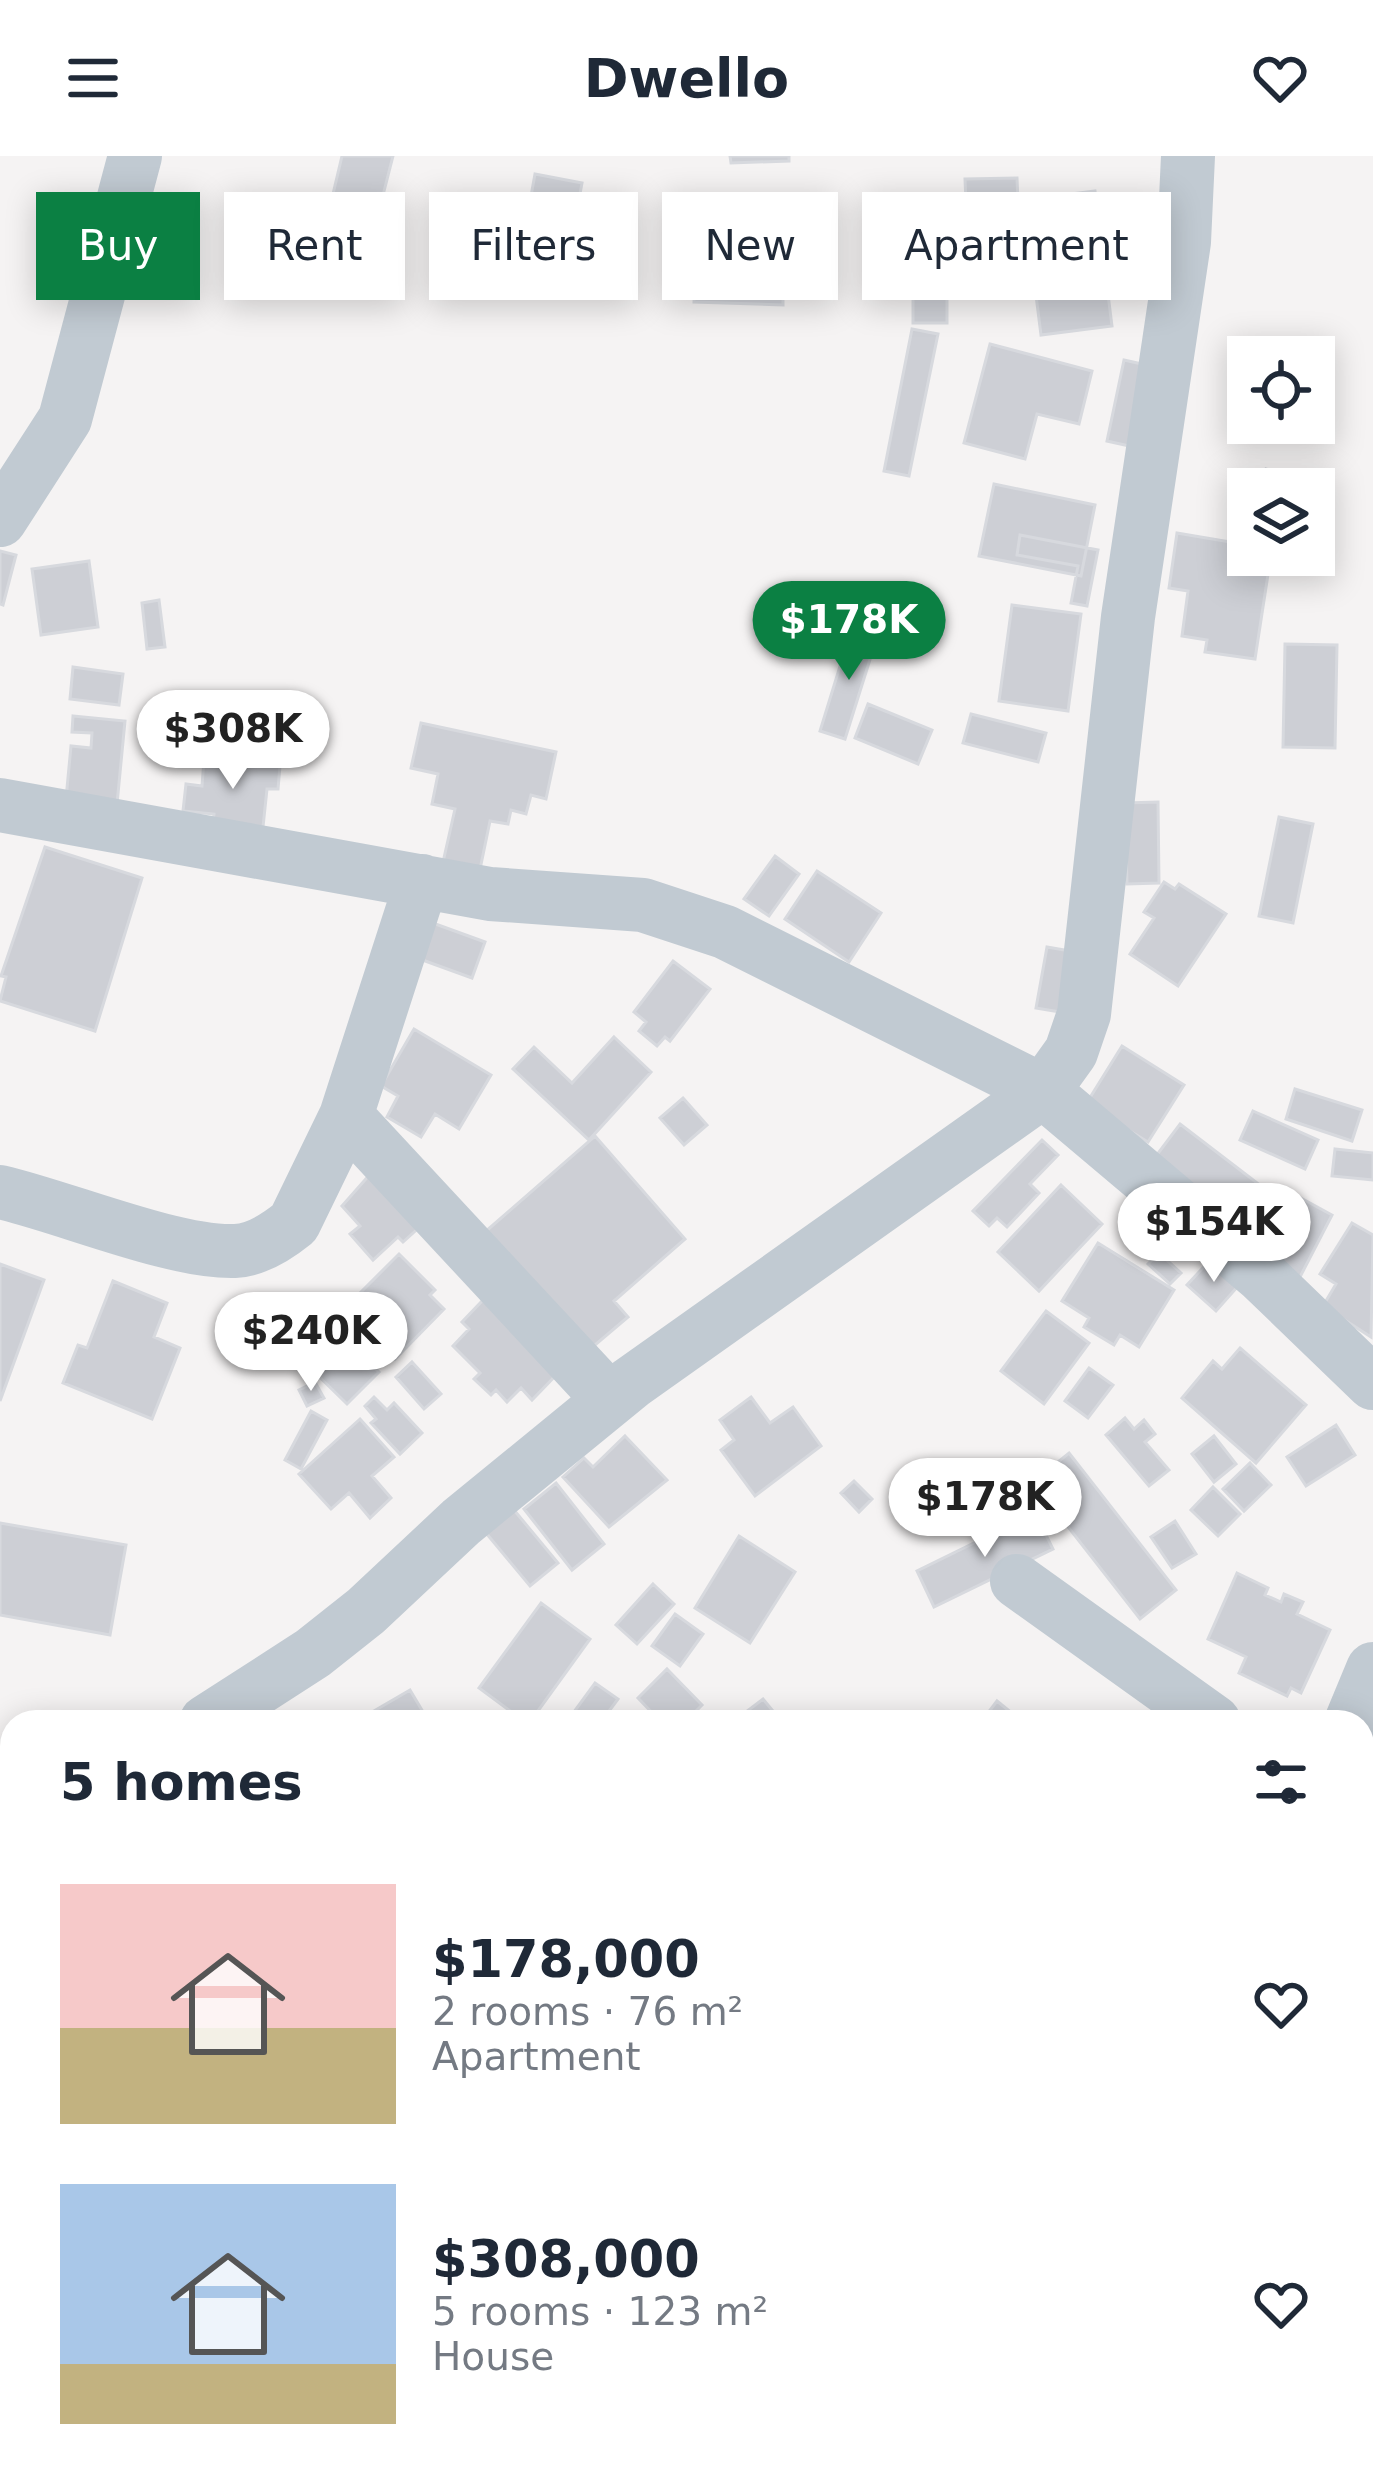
<!DOCTYPE html>
<html lang="en">
<head>
<meta charset="utf-8">
<style>
	:root { --surface:#fff; --page:#f2f2f3; --text:#1f2937; --muted:#747a83; --accent:#0b8043 }
	body { margin:0; font-family:"DejaVu Sans",sans-serif; background:var(--page); color:var(--text); height:100vh; display:flex; flex-direction:column; font-size:45px; white-space:nowrap }
	* { box-sizing:border-box; margin:0 }
	p { font-size:39px; color:var(--muted) }
	.icon { flex:none; width:66px; height:66px; fill:none; stroke:currentColor; stroke-width:2; stroke-linecap:round; stroke-linejoin:round }
	.map { position:relative; flex:1; overflow:hidden }
	.sheet { position:absolute; left:0px; top:1554px; width:1374px; height:771px; display:flex; flex-direction:column; background:var(--surface); border-radius:36px 36px 0 0; box-shadow:0 6px 30px #0003 }
	.sheet>* { flex:none }
	.banner { position:absolute; left:36px; top:36px; width:1302px; height:108px; display:flex; gap:24px }
	.buttons { position:absolute; left:1227px; top:180px; display:grid; gap:24px }
	.buttons a { display:grid; place-items:center; width:108px; height:108px; border-radius:0px; background:var(--surface); box-shadow:0 6px 30px #0003; font-size:60px }
	.price { position:absolute; translate:-50% -102px; padding:0 27px; border-radius:42px; background:#fff; color:#222; font-size:39px; line-height:78px; filter:drop-shadow(0 3px 6px #0008) }
	.price::after { content:''; position:absolute; left:50%; top:72px; width:36px; height:27px; margin-left:-18px; background:inherit; clip-path:polygon(0 0,100% 0,50% 100%) }
	.price.active { background:var(--accent); color:#fff }
	ul { padding:0; list-style:none }
	li { display:flex; align-items:center; gap:36px; height:300px; padding:0 60px }
	li span { display:grid; place-items:center; flex:none; width:336px; height:240px; border-radius:0px; color:#555 }
	li>.icon { margin-inline-start:auto }
	span .icon { width:144px; height:144px; fill:#fffc; stroke-width:1 }
	li b { font-size:51px }
	h2 { display:flex; justify-content:space-between; align-items:center; height:144px; padding:0 60px; font-size:51px }
	.pill { padding:0 42px; border-radius:0px; background:var(--surface); box-shadow:0 6px 30px #0003; font-size:42px; line-height:108px }
	.pill.active { background:var(--accent); color:#fff }
	header { display:flex; justify-content:space-between; align-items:center; height:156px; padding:0 60px; background:var(--surface); font-size:54px; font-weight:800 }
	.map>svg:first-child { display:block }
</style>
</head>
<body>
<header><svg class="icon" aria-label="menu" viewBox="0 0 24 24"><path d="M4 6h16M4 12h16M4 18h16"/></svg>Dwello<svg class="icon" aria-label="heart" viewBox="0 0 24 24"><path d="M12 20l-8-8c-3-5 5-10 8-4 3-6 11-1 8 4z"/></svg></header>
<div class="map">
<svg width="1373" height="2324" viewBox="0 0 1373 2324">
	<rect width="100%" height="100%" fill="#f5f3f3"/>
	<!-- building -->
	<path fill="#cdcfd5" stroke="#d7d9de" stroke-width="3" d="M 342,0 L 393,0 L 380,51 L 333,38 Z
		M 730,0 L 789,0 L 789,5 L 731,7 Z
		M 535,18 L 582,27 L 576,60 L 529,51 Z
		M 1017,22 L 1018,45 L 966,46 L 965,23 Z
		M 1095,35 L 1112,170 L 1041,179 L 1024,44 Z
		M 696,60 L 752,61 L 751,78 L 790,79 L 790,95 L 810,95 L 809,139 L 783,139 L 783,149 L 694,146 Z
		M 913,61 L 947,61 L 947,167 L 913,167 Z
		M 912,173 L 938,178 L 909,320 L 884,315 Z
		M 990,188 L 1092,215 L 1079,268 L 1037,258 L 1025,303 L 964,287 Z
		M 1124,204 L 1155,211 L 1138,292 L 1107,285 Z
		M 1266,313 L 1302,325 L 1299,333 L 1260,333 Z
		M 994,328 L 1095,349 L 1081,420 L 979,400 Z
		M 1177,377 L 1248,389 L 1248,399 L 1271,399 L 1255,503 L 1205,496 L 1207,484 L 1182,480 L 1188,435 L 1169,432 Z
		M 1020,379 L 1098,394 L 1087,450 L 1071,447 L 1078,410 L 1017,399 Z
		M 0,395 L 16,399 L 3,449 L 0,448 Z
		M 89,405 L 98,471 L 41,479 L 32,413 Z
		M 159,444 L 165,491 L 147,493 L 142,447 Z
		M 1012,449 L 1081,458 L 1068,555 L 999,545 Z
		M 852,471 L 878,478 L 845,583 L 820,575 Z
		M 1285,488 L 1337,489 L 1335,592 L 1283,591 Z
		M 73,511 L 123,518 L 119,549 L 70,543 Z
		M 868,548 L 932,574 L 918,608 L 855,582 Z
		M 971,558 L 1046,577 L 1038,606 L 963,587 Z
		M 73,560 L 125,565 L 117,648 L 66,643 L 71,590 L 91,592 L 92,577 L 72,576 Z
		M 421,567 L 556,596 L 546,643 L 531,639 L 526,658 L 511,654 L 508,668 L 490,665 L 478,723 L 441,715 L 455,653 L 432,648 L 438,618 L 411,612 Z
		M 204,603 L 280,610 L 278,633 L 267,633 L 263,671 L 213,667 L 214,658 L 183,655 L 186,628 L 202,630 Z
		M 1158,646 L 1159,727 L 1127,728 L 1125,647 Z
		M 1279,661 L 1313,668 L 1293,767 L 1259,760 Z
		M 45,691 L 142,722 L 95,875 L 0,845 L 6,821 L 1,820 Z
		M 775,700 L 799,718 L 769,760 L 744,743 Z
		M 817,715 L 881,757 L 849,806 L 785,763 Z
		M 1164,726 L 1175,733 L 1179,728 L 1226,758 L 1178,830 L 1130,798 L 1154,762 L 1144,756 Z
		M 430,766 L 485,786 L 472,822 L 417,802 Z
		M 1047,791 L 1076,796 L 1066,857 L 1036,852 Z
		M 673,805 L 710,833 L 670,885 L 665,881 L 657,890 L 639,875 L 646,866 L 634,856 Z
		M 414,873 L 491,919 L 459,973 L 435,958 L 421,981 L 387,961 L 398,940 L 381,930 Z
		M 614,881 L 651,916 L 589,984 L 513,913 L 534,891 L 572,927 Z
		M 1122,890 L 1184,929 L 1148,986 L 1086,948 Z
		M 1295,933 L 1362,954 L 1352,985 L 1286,963 Z
		M 683,942 L 707,969 L 684,989 L 660,962 Z
		M 1253,955 L 1318,984 L 1305,1013 L 1240,984 Z
		M 1180,968 L 1278,1043 L 1239,1095 L 1141,1020 Z
		M 595,980 L 685,1083 L 614,1145 L 628,1161 L 588,1195 L 485,1076 Z
		M 1042,984 L 1058,999 L 1030,1028 L 1039,1037 L 1007,1071 L 997,1062 L 989,1070 L 973,1055 Z
		M 1335,993 L 1373,997 L 1373,1024 L 1332,1020 Z
		M 372,1016 L 422,1069 L 403,1086 L 398,1081 L 373,1104 L 350,1078 L 360,1070 L 342,1050 Z
		M 1061,1029 L 1102,1068 L 1039,1135 L 998,1096 Z
		M 1299,1041 L 1332,1059 L 1300,1121 L 1266,1103 Z
		M 1352,1067 L 1373,1079 L 1371,1181 L 1323,1150 L 1336,1128 L 1320,1118 Z
		M 1098,1087 L 1174,1134 L 1139,1191 L 1120,1179 L 1114,1189 L 1084,1171 L 1089,1162 L 1062,1145 Z
		M 1159,1097 L 1181,1117 L 1170,1128 L 1148,1108 Z
		M 399,1098 L 435,1134 L 430,1139 L 444,1153 L 395,1203 L 350,1157 L 358,1149 L 353,1144 Z
		M 1211,1103 L 1240,1128 L 1216,1155 L 1187,1129 Z
		M 0,1108 L 44,1124 L 0,1245 Z
		M 113,1125 L 167,1147 L 154,1181 L 180,1192 L 152,1263 L 63,1227 L 78,1189 L 87,1192 Z
		M 485,1142 L 560,1215 L 532,1244 L 521,1232 L 507,1246 L 496,1234 L 491,1239 L 474,1223 L 480,1217 L 453,1190 L 469,1173 L 462,1166 Z
		M 1046,1155 L 1089,1187 L 1044,1248 L 1001,1215 Z
		M 330,1168 L 379,1216 L 347,1248 L 298,1200 Z
		M 1240,1192 L 1306,1249 L 1256,1307 L 1182,1242 L 1213,1205 L 1222,1213 Z
		M 412,1206 L 441,1238 L 424,1253 L 396,1221 Z
		M 1089,1212 L 1113,1229 L 1088,1262 L 1065,1245 Z
		M 315,1226 L 324,1242 L 307,1250 L 299,1234 Z
		M 374,1241 L 387,1254 L 394,1247 L 422,1277 L 400,1298 L 371,1267 L 376,1263 L 365,1250 Z
		M 751,1241 L 770,1267 L 793,1251 L 821,1290 L 755,1340 L 721,1294 L 734,1284 L 720,1264 Z
		M 311,1255 L 327,1264 L 301,1313 L 285,1304 Z
		M 1125,1262 L 1134,1273 L 1144,1264 L 1155,1278 L 1145,1286 L 1169,1314 L 1149,1330 L 1106,1279 Z
		M 360,1263 L 394,1301 L 372,1320 L 391,1342 L 370,1362 L 349,1337 L 331,1353 L 299,1318 Z
		M 1336,1269 L 1355,1299 L 1306,1330 L 1287,1301 Z
		M 625,1280 L 667,1324 L 609,1371 L 563,1321 L 584,1302 L 593,1311 Z
		M 1214,1280 L 1236,1308 L 1214,1326 L 1192,1298 Z
		M 1069,1297 L 1176,1434 L 1140,1463 L 1033,1326 Z
		M 1250,1307 L 1271,1329 L 1244,1355 L 1223,1333 Z
		M 854,1325 L 872,1343 L 859,1356 L 841,1337 Z
		M 556,1327 L 604,1388 L 572,1414 L 524,1353 Z
		M 1213,1331 L 1240,1358 L 1218,1380 L 1191,1354 Z
		M 509,1348 L 558,1407 L 530,1430 L 481,1371 Z
		M 1035,1357 L 1053,1393 L 934,1451 L 917,1415 Z
		M 1175,1365 L 1196,1398 L 1172,1412 L 1151,1381 Z
		M 0,1367 L 126,1389 L 110,1479 L 0,1459 Z
		M 739,1380 L 795,1416 L 750,1487 L 695,1452 Z
		M 1237,1417 L 1268,1432 L 1265,1439 L 1281,1446 L 1284,1438 L 1303,1446 L 1297,1458 L 1330,1474 L 1301,1537 L 1291,1532 L 1287,1540 L 1239,1517 L 1246,1501 L 1208,1483 Z
		M 653,1428 L 674,1448 L 637,1488 L 616,1469 Z
		M 541,1447 L 590,1483 L 530,1566 L 525,1566 L 479,1532 Z
		M 675,1458 L 703,1478 L 680,1510 L 652,1490 Z
		M 667,1513 L 702,1549 L 685,1566 L 661,1566 L 638,1542 Z
		M 595,1527 L 618,1543 L 601,1566 L 579,1566 L 571,1560 Z
		M 410,1534 L 429,1566 L 355,1566 Z
		M 763,1543 L 777,1560 L 769,1566 L 748,1566 L 742,1559 Z
		M 997,1545 L 1023,1566 L 981,1566 Z
		M 1373,2070 L 1373,2166 L 1367,2173 L 1362,2169 L 1362,2078 Z
		M 0,2112 L 12,2120 L 12,2177 L 0,2169 Z
		M 1373,2186 L 1373,2243 L 1362,2233 L 1362,2198 Z
		M 6,2187 L 12,2192 L 12,2287 L 0,2279 L 0,2196 Z
		M 37,2313 L 79,2313 L 102,2324 L 52,2324 Z
		M 233,2313 L 378,2313 L 379,2324 L 235,2324 Z
		M 426,2313 L 461,2313 L 464,2324 L 430,2324 Z
		M 471,2313 L 526,2313 L 530,2324 L 474,2324 Z
		M 717,2313 L 747,2313 L 752,2324 L 720,2324 Z
		M 1074,2313 L 1100,2313 L 1113,2319 L 1110,2324 L 1069,2324 Z"/>
	<g fill="none" stroke-linecap="round" stroke-linejoin="round">
		<!-- minor -->
		<path stroke="#c1cad2" stroke-width="54" d="M 0,364 L 65,263 L 135,0
			M 0,649 L 490,738 L 643,749 L 725,776 L 1043,935 L 1261,1119 L 1373,1227
			M 346,960 L 610,1244
			M 0,1036 C 65,1051 173,1097 235,1095 C 256,1094 278,1080 294,1067 L 346,960 L 422,725
			M 1017,1425 L 1214,1566
			M 206,1566 L 313,1497 L 366,1455 L 461,1366 L 631,1227 L 1043,935 L 1071,896 L 1084,858 L 1128,461 L 1184,86 L 1188,0
			M 1351,1566 L 1373,1513
			M 0,1771 L 12,1752
			M 1362,1905 L 1373,1893
			M 771,2313 L 775,2324
			M 1031,2324 L 1034,2313"/>
	</g>
</svg>
<div class="buttons">
<a><svg class="icon" aria-label="locate" viewBox="0 0 24 24"><circle cx="12" cy="12" r="6"/><path d="M12 2v4M12 18v4M2 12h4M18 12h4"/></svg></a>
<a><svg class="icon" aria-label="layers" viewBox="0 0 24 24"><path d="M12 4l9 5-9 5-9-5zM3 14l9 5 9-5"/></svg></a>
</div>
<b class="price active" style="left:849px;top:527px">$178K</b>
<b class="price" style="left:233px;top:636px">$308K</b>
<b class="price" style="left:1214px;top:1129px">$154K</b>
<b class="price" style="left:311px;top:1238px">$240K</b>
<b class="price" style="left:985px;top:1404px">$178K</b>
<div class="banner">
<a class="pill active">Buy</a>
<a class="pill">Rent</a>
<a class="pill">Filters</a>
<a class="pill">New</a>
<a class="pill">Apartment</a>
</div>
<section class="sheet">
<h2>5 homes<svg class="icon" aria-label="filters" viewBox="0 0 24 24"><path d="M4 7h16M4 17h16"/><circle cx="9" cy="7" r="2"/><circle cx="15" cy="17" r="2"/></svg></h2>
<ul>
<li><span style="background:linear-gradient(#f6c9c9 60%,#c2b280 0)"><svg class="icon" aria-label="home" viewBox="0 0 24 24"><path d="M3 11l9-7 9 7M6 9v11h12V9"/></svg></span><div><b>$178,000</b><p>2 rooms · 76 m²</p><p>Apartment</p></div><svg class="icon" aria-label="heart" viewBox="0 0 24 24"><path d="M12 20l-8-8c-3-5 5-10 8-4 3-6 11-1 8 4z"/></svg></li>
<li><span style="background:linear-gradient(#a9c7e8 75%,#c2b280 0)"><svg class="icon" aria-label="home" viewBox="0 0 24 24"><path d="M3 11l9-7 9 7M6 9v11h12V9"/></svg></span><div><b>$308,000</b><p>5 rooms · 123 m²</p><p>House</p></div><svg class="icon" aria-label="heart" viewBox="0 0 24 24"><path d="M12 20l-8-8c-3-5 5-10 8-4 3-6 11-1 8 4z"/></svg></li>
</ul>
</section>
</div>
</body>
</html>
